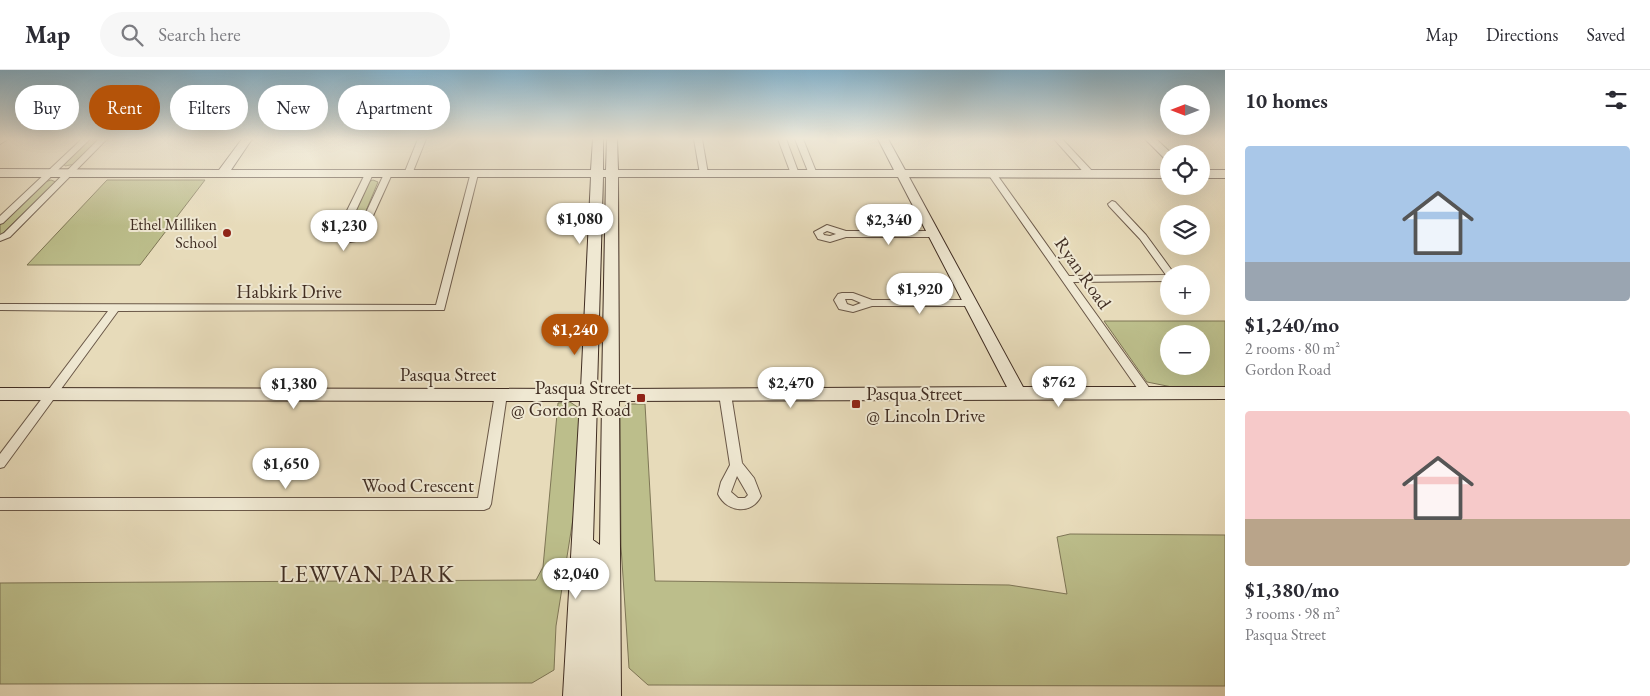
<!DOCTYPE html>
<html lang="en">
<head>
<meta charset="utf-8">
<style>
	:root { --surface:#fff; --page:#f7f7f7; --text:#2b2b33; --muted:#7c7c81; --line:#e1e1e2; --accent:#b45309 }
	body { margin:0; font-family:"EB Garamond",serif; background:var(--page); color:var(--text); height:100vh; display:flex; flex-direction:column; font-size:19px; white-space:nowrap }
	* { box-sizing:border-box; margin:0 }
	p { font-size:16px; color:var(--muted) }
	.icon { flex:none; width:28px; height:28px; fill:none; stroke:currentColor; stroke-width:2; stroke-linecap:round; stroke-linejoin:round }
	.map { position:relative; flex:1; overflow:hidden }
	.details { display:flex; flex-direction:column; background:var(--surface); width:425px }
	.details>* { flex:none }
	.banner { position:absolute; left:15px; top:15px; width:475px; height:45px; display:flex; gap:10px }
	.needle { width:32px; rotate:270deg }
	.tools { position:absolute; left:1160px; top:15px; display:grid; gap:10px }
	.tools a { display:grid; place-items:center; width:50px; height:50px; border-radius:50%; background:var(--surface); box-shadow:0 5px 20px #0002; font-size:25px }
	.price { position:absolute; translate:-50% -42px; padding:0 11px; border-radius:18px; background:#fff; color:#222; font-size:16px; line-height:32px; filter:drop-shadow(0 1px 2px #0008) }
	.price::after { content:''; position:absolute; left:50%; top:30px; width:15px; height:11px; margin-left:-8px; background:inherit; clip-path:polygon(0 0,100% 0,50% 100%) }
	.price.selected { background:var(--accent); color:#fff }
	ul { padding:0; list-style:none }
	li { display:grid; align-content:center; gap:10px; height:265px; padding:0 20px }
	li span { display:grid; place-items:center; height:155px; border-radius:5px; color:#555 }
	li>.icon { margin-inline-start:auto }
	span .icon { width:90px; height:90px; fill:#fffc; stroke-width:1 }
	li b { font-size:21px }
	h2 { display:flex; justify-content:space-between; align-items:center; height:60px; padding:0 20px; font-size:21px }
	.chip { padding:0 18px; border-radius:22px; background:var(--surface); box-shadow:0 5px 20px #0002; font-size:18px; line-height:45px }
	.chip.selected { background:var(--accent); color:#fff }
	header { display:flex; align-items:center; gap:30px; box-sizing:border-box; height:70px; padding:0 25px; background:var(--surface); border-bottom:1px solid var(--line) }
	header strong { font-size:24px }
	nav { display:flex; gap:28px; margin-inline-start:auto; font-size:18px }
	.search { width:350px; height:45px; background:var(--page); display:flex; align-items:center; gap:12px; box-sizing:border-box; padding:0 18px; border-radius:28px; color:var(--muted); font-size:19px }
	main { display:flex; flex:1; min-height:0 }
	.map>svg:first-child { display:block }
</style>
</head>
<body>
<header>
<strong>Map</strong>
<div class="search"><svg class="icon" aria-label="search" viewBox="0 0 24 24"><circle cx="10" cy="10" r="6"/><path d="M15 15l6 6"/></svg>Search here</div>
<nav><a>Map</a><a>Directions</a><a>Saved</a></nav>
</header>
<main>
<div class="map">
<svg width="1225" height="626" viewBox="0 0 1225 626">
	<rect width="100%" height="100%" fill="#e7dbba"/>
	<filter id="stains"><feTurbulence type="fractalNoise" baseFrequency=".004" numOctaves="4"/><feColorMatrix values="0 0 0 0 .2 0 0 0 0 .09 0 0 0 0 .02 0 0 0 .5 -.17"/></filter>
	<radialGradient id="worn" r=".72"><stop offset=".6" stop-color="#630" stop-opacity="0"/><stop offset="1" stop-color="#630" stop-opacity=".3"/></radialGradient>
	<!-- green -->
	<path fill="#bcbe8b" stroke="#7e7656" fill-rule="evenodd" d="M 90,69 L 100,69 L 75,94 L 65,96 L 64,94 Z
		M 51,110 L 56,112 L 0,166 L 0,155 L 45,112 Z
		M 107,110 L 205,110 L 140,195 L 27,195 Z
		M 373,110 L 378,112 L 356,165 L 346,168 L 344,164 L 368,112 Z
		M 1104,251 L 1225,251 L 1225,319 L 1182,319 L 1147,312 ZM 1169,264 L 1201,264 L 1201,296 L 1169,296 Z
		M 570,332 L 582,340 L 576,430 L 556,556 L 554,600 L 532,613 L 0,614 L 0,513 L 536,510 L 543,497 L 558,333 Z
		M 628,334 L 645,334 L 655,511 L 1009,515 L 1067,524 L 1057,467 L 1070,464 L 1225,465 L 1225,616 L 648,615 L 629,598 L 621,476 L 620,340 Z"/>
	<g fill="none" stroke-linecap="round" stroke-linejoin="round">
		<!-- street casing -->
		<g stroke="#6a5848" stroke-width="2">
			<path id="street" d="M 0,69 L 8,69 L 0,74 Z
				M 82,69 L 90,69 L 3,153 L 0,154 L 0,146 Z
				M 99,69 L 107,69 L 10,167 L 0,171 L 0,165 L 4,163 Z
				M 418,69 L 426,69 L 412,104 L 405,106 L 404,104 Z
				M 694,69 L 702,69 L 708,104 L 707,106 L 700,104 Z
				M 778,69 L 786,69 L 799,104 L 798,106 L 791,104 Z
				M 795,69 L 803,69 L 817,104 L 816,106 L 809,104 Z
				M 1054,69 L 1062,69 L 1093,102 L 1093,106 L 1087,106 Z
				M 366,102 L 373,104 L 344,166 L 348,168 L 355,166 L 384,104 L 388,102 L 392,104 L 362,170 L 344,173 L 334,167 Z
				M 471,102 L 478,104 L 444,240 L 118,241 L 4,397 L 0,398 L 0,384 L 108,241 L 0,240 L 0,234 L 436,235 Z
				M 989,102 L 995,102 L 1069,206 L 1166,205 L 1140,169 L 1109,136 L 1108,134 L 1112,131 L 1115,132 L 1146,165 L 1173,202 L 1175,204 L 1169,204 L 1169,211 L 1073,212 L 1150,319 L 1152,322 L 1150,325 L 1142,325 L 988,104 Z
				M 827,155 L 846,161 L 934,161 L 939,164 L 934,167 L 846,167 L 830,172 L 818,169 L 814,162 ZM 827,161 L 836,164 L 830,166 L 824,165 L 823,163 Z
				M 842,223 L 853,223 L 872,230 L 970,230 L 975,233 L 970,236 L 872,236 L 853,242 L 839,239 L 834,230 L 838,224 ZM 845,229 L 852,229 L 861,233 L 853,236 L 847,234 Z
				M 501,320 L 505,321 L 507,324 L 491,434 L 489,438 L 484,440 L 0,440 L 0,428 L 478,428 L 495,324 L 497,321 Z
				M 725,320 L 729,321 L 731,324 L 742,393 L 754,408 L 761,426 C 752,445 727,443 718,424 L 721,412 L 730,395 L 719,324 L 721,321 ZM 737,406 L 748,425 L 745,428 L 738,428 L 731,422 Z"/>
		</g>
		<!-- secondary casing -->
		<g stroke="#402d22" stroke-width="2">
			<path id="secondary" d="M 242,69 L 252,69 L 231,100 L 591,100 L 593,69 L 603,69 L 603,100 L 606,100 L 607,69 L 617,69 L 618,100 L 894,100 L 878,69 L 888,69 L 905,100 L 1169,100 L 1169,108 L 909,107 L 1023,317 L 1225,317 L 1225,329 L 619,331 L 621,626 L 563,626 L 580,331 L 0,330 L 0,318 L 581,319 L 591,107 L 0,107 L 0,99 L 219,100 ZM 603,107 L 606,107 L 602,319 L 597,319 ZM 618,107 L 898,107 L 1007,317 L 619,319 ZM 597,331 L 602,331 L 600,475 L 593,470 Z
				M 1145,69 L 1156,69 L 1172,84 L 1169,84 L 1169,90 L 1165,89 Z
				M 1201,100 L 1225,100 L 1225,108 L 1201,108 Z"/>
		</g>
		<!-- street -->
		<use href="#street" fill="#efe8d2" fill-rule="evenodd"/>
		<!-- secondary -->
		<use href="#secondary" fill="#efe8d2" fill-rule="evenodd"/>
	</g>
	<!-- sky -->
	<linearGradient id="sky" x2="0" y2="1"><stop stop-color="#87b7d2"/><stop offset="0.44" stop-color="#f4efe0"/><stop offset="1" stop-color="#f4efe0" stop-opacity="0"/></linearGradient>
	<rect width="1225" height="156" fill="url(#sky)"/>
	<!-- markers -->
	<g fill="#8f2418" stroke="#efe8d2" stroke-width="2">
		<circle cx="227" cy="163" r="5"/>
		<rect x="636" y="323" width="10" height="10" rx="2.5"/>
		<rect x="851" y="329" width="10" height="10" rx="2.5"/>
	</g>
	<g text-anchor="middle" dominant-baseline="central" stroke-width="4" stroke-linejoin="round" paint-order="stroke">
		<!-- far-poi labels -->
		<g font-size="16" fill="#402d22" stroke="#efe8d2" text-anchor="end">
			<text x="217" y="154">Ethel Milliken<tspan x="217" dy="18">School</tspan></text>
		</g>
		<!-- street labels -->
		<g font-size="19" fill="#402d22" stroke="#efe8d2">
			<text transform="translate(1083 203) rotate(55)">Ryan Road</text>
			<text x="289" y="221">Habkirk Drive</text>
			<text x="448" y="304">Pasqua Street</text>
			<text x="418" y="415">Wood Crescent</text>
		</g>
		<!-- poi labels -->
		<g font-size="19" fill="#402d22" stroke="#efe8d2" text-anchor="end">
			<text x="631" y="317">Pasqua Street<tspan x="631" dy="22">@ Gordon Road</tspan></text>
			<text x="866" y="323" text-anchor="start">Pasqua Street<tspan x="866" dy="22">@ Lincoln Drive</tspan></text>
		</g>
		<!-- near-neighbourhood labels -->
		<g font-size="24" letter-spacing="1" fill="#402d22" stroke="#efe8d2">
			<text x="367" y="503">LEWVAN PARK</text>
		</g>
	</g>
	<rect width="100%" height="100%" filter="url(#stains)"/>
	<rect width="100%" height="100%" fill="url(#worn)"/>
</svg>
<div class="tools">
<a><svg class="needle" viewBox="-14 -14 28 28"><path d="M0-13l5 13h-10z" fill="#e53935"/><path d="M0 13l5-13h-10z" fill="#7c7c81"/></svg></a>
<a><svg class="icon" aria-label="locate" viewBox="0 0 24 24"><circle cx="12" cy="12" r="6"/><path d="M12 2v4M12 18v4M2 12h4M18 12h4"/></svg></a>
<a><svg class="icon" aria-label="layers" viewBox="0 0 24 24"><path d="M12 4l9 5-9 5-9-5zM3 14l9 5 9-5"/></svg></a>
<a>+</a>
<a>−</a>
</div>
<b class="price" style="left:580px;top:175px">$1,080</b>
<b class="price" style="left:889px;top:176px">$2,340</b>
<b class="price" style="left:344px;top:182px">$1,230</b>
<b class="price" style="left:920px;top:245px">$1,920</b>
<b class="price selected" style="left:575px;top:286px">$1,240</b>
<b class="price" style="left:1059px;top:338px">$762</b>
<b class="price" style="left:791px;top:339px">$2,470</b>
<b class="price" style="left:294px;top:340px">$1,380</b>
<b class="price" style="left:286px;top:420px">$1,650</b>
<b class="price" style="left:576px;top:530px">$2,040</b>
<div class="banner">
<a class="chip">Buy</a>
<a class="chip selected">Rent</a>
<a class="chip">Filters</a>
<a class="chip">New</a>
<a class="chip">Apartment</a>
</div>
</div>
<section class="details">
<h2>10 homes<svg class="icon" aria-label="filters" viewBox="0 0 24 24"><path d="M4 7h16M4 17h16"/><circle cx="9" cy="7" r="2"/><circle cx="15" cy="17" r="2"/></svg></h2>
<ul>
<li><span style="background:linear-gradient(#a9c7e8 75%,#9aa5b1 0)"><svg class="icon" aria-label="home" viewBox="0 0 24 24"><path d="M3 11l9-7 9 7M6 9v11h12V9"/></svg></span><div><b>$1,240/mo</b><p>2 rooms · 80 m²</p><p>Gordon Road</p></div></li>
<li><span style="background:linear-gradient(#f6c9c9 70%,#b9a48a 0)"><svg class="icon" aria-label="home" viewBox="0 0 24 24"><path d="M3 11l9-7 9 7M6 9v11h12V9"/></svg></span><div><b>$1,380/mo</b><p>3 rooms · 98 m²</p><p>Pasqua Street</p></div></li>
</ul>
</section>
</main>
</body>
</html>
